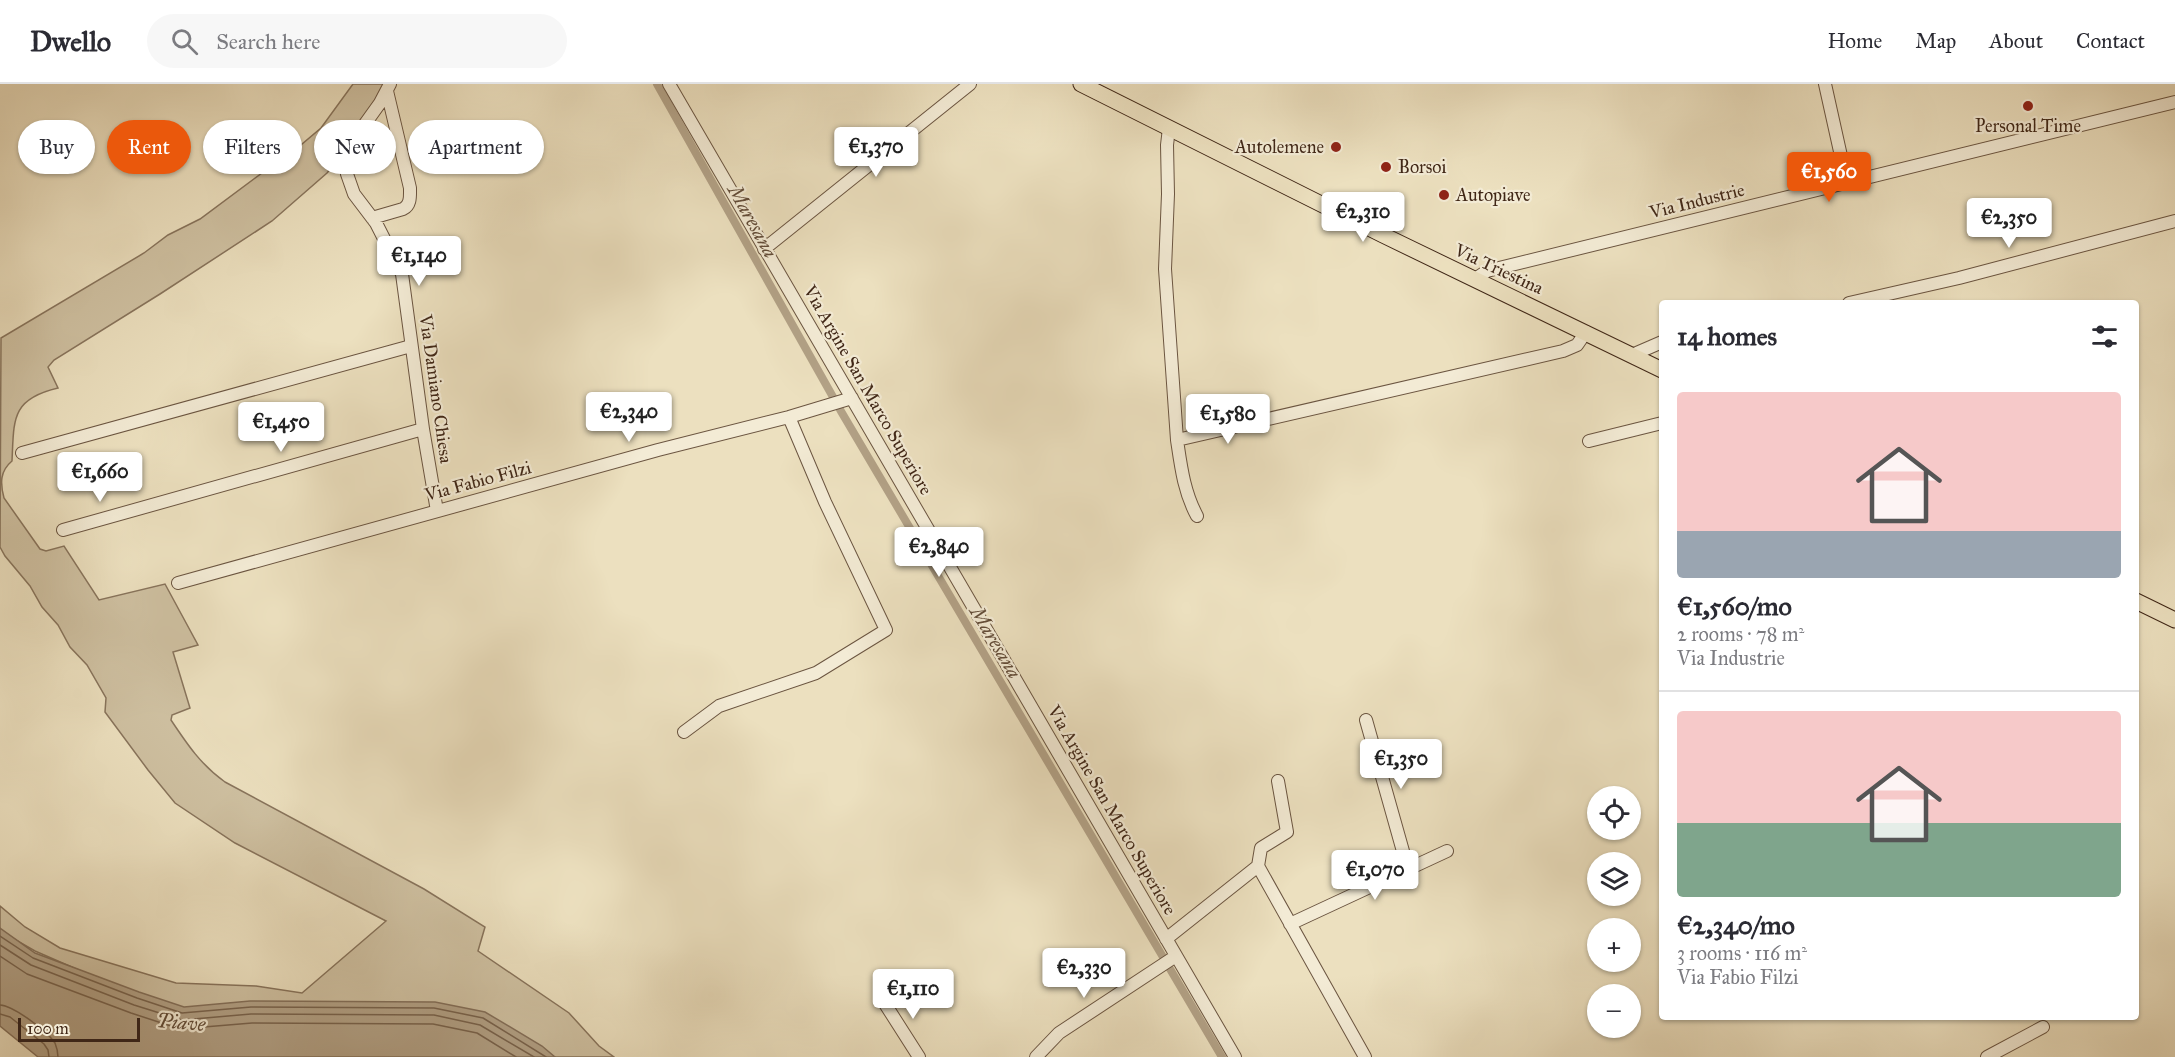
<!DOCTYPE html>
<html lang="en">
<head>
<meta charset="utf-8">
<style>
	:root { --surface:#fff; --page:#f7f7f7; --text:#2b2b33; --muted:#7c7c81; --line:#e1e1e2; --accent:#ea580c }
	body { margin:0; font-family:"IM FELL Great Primer",serif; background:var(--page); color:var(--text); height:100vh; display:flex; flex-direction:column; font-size:22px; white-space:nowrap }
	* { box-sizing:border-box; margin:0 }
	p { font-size:20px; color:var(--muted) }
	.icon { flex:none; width:33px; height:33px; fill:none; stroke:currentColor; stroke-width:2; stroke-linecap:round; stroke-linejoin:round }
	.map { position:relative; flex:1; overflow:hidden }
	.side { position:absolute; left:1659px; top:216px; width:480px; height:720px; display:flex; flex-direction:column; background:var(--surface); border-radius:6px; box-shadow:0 2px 4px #0004 }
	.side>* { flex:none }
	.hud { position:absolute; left:18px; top:36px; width:570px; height:54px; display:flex; gap:12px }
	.fabs { position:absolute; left:1587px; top:702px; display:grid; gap:12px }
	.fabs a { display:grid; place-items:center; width:54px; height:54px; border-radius:50%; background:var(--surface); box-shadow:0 2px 4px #0004; font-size:30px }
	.scale { position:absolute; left:18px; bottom:15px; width:122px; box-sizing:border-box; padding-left:6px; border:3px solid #402717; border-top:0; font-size:16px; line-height:21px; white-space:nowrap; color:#402717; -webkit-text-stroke:4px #f3ebd5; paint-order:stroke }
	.price { position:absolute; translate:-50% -51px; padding:0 14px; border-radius:6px; background:#fff; color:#222; font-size:20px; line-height:39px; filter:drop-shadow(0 2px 3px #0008) }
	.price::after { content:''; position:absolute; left:50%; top:36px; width:18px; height:14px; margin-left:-9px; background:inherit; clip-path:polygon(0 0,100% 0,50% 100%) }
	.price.on { background:var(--accent); color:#fff }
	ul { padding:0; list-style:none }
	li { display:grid; align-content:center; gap:12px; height:318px; padding:0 18px }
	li+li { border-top:2px solid var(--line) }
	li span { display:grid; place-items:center; height:186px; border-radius:6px; color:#555 }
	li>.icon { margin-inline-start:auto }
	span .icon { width:108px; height:108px; fill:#fffc; stroke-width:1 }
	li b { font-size:26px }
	h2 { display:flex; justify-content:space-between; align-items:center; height:72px; padding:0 18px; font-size:26px }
	.pill { padding:0 21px; border-radius:27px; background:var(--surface); box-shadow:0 2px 4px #0004; font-size:21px; line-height:54px }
	.pill.on { background:var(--accent); color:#fff }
	header { display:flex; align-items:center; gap:36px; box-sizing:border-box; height:84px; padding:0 30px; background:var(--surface); border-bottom:2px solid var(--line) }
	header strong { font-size:28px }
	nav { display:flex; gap:33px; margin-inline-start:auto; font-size:21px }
	.search { width:420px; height:54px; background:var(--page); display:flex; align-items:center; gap:15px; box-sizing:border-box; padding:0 21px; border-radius:33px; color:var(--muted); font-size:22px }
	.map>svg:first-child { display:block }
</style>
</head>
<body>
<header>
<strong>Dwello</strong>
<div class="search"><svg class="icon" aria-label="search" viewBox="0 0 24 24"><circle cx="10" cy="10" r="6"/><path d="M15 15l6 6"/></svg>Search here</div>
<nav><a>Home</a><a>Map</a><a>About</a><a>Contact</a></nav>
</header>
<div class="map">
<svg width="2175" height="973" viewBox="0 0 2175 973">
	<rect width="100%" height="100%" fill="#ece0bf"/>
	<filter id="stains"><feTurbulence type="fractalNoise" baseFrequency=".00333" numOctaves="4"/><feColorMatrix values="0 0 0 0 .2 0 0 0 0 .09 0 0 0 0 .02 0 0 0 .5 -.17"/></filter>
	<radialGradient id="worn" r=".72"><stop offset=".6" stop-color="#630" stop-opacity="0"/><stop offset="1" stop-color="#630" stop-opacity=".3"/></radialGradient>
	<!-- green -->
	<path fill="#cfc1a2" stroke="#88745c" stroke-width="1.5" d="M 353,0 L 392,0 L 368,40 L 327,89 L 272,137 L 160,210 L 54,276 L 48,283 L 58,304 C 11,315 14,335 12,377 C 0,387 0,399 4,414 L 40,465 L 46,467 L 64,462 L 99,516 L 165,500 L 198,561 L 173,568 L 190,624 L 172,631 L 171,636 C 187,660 201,681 225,698 L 424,805 L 485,843 L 478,867 L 569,929 L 599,962 L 614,973 L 544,973 L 207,936 L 90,891 L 35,867 L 0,847 L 0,822 L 25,843 L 60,864 L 176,899 L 256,902 L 302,909 L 386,837 L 235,759 L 175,719 L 148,686 L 105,628 L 106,614 L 87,581 L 70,563 L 58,541 L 42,523 L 30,502 L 5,472 L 0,463 L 1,254 L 144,169 L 168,151 L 200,135 L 266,86 L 277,73 L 296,65 L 321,44 Z"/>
	<!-- water -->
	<path fill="#b2a186" stroke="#84705a" stroke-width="1.5" d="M 0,844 L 35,869 L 139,908 L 184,923 L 250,917 L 435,918 L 485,928 L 542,962 L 555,973 L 38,973 L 0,942 Z"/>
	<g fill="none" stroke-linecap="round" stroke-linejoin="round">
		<!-- shore -->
		<path stroke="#79644e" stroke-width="1.5" d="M 0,852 L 33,874 L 137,914 L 182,929 L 251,923 L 434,924 L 483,934 L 546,973
			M 0,861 L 31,881 L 134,921 L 182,936 L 251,930 L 434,931 L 480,941 L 534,973
			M 0,872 L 27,890 L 131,929 L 180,945 L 252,939 L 433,940 L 477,949 L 516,973
			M 0,921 C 14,922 47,947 55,959 C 57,964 58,968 58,973
			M 0,930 L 10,933 L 44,960 L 48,966 L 49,973"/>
		<!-- canal -->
		<path stroke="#b2a186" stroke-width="8" d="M 657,0 L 842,329 L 1222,973"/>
		<!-- minor casing -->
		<g stroke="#6b5541" stroke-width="14">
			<path id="minor" d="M 390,0 L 380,19 L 347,65 L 345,75 L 347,90 L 354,110 L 376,139 L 402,190 L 423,345 L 437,427
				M 669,0 L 1235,973
				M 1825,0 L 1847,99
				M 1169,44 L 1167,61 L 1168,110 L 1165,185 L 1177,356 L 1563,267 L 1577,261 L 1586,248
				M 372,134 L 403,125 C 411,121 410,112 410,104 L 387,7
				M 764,165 L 970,0
				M 1475,195 L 1487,187 L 1499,184 L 2175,18
				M 1849,219 L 1959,194 L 2175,137
				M 1632,271 L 1662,258
				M 1177,356 C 1181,383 1184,408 1197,432
				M 1589,357 L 1662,339
				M 22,369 L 411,262
				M 63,446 L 423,345
				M 178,499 L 658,366 L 789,333 L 852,314
				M 1366,636 L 1408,785
				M 684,648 L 719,622 L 816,589 L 886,546 L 825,418 L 789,333
				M 1258,782 L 1261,764 L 1287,748 L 1278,697
				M 1290,840 L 1447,767
				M 1166,855 L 1258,782 L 1365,973
				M 882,915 L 919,973
				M 1036,973 L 1059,949 L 1176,872
				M 1987,973 L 2043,943"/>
		</g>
		<!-- major casing -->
		<g stroke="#402717" stroke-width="17">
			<path id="major" d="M 1081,0 L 1383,151 L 1662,286
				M 2136,517 L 2175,536"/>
		</g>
		<!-- minor -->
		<use href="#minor" stroke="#f3ebd5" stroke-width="12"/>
		<!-- major -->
		<use href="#major" stroke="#ece0bf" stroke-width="15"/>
	</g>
	<!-- markers -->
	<g fill="#8f2418" stroke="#f3ebd5" stroke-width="2">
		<circle cx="2028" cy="22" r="6"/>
		<circle cx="1336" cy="63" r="6"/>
		<circle cx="1386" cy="83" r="6"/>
		<circle cx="1444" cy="111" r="6"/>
	</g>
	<g text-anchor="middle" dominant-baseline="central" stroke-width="4.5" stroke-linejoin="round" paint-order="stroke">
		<!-- poi labels -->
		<g font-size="18" fill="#402717" stroke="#f3ebd5" text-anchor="start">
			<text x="2028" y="42" text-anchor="middle">Personal Time</text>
			<text x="1324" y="63" text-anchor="end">Autolemene</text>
			<text x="1398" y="83">Borsoi</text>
			<text x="1456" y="111">Autopiave</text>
		</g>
		<!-- street labels -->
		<g font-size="18" fill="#402717" stroke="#f3ebd5">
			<text transform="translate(1697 117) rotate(-14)">Via Industrie</text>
			<text transform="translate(1499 185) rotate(25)">Via Triestina</text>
			<text transform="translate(436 305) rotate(82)">Via Damiano Chiesa</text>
			<text transform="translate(868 306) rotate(60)">Via Argine San Marco Superiore</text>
			<text transform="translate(478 397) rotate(-15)">Via Fabio Filzi</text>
			<text transform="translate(1112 726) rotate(60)">Via Argine San Marco Superiore</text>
		</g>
		<!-- water labels -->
		<g font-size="20" font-style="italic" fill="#624c38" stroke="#f3ebd5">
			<text transform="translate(753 137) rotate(61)">Maresana</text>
			<text transform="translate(996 558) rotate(59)">Maresana</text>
			<text transform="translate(181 938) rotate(5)">Piave</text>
		</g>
	</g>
	<rect width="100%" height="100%" filter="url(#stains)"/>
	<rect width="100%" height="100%" fill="url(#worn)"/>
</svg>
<div class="fabs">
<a><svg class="icon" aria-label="locate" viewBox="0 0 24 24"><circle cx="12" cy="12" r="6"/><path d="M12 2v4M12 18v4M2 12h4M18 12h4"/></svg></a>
<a><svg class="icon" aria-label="layers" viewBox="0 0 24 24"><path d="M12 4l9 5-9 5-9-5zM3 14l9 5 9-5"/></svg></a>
<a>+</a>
<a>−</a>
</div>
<div class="scale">100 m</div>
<b class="price" style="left:876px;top:94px">€1,370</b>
<b class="price on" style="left:1829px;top:119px">€1,560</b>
<b class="price" style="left:1363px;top:159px">€2,310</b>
<b class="price" style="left:2009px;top:165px">€2,350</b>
<b class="price" style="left:419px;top:203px">€1,140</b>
<b class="price" style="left:629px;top:359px">€2,340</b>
<b class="price" style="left:1228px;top:361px">€1,580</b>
<b class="price" style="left:281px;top:369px">€1,450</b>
<b class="price" style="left:100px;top:419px">€1,660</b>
<b class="price" style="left:939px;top:494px">€2,840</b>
<b class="price" style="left:1401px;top:706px">€1,350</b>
<b class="price" style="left:1375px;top:817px">€1,070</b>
<b class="price" style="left:1084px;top:915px">€2,330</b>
<b class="price" style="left:913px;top:936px">€1,110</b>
<div class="hud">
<a class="pill">Buy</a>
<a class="pill on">Rent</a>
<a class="pill">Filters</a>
<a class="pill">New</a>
<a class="pill">Apartment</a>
</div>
<section class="side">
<h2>14 homes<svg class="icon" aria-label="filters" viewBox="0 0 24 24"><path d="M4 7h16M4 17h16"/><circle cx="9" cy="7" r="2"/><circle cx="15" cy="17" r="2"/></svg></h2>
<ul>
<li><span style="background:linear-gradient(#f6c9c9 75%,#9aa5b1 0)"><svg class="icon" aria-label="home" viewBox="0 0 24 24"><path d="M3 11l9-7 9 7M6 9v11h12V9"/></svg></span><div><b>€1,560/mo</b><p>2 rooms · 78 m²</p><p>Via Industrie</p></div></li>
<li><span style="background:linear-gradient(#f6c9c9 60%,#7fa58c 0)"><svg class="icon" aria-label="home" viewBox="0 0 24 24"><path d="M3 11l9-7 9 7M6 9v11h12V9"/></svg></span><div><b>€2,340/mo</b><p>3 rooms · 116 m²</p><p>Via Fabio Filzi</p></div></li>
</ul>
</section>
</div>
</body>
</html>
